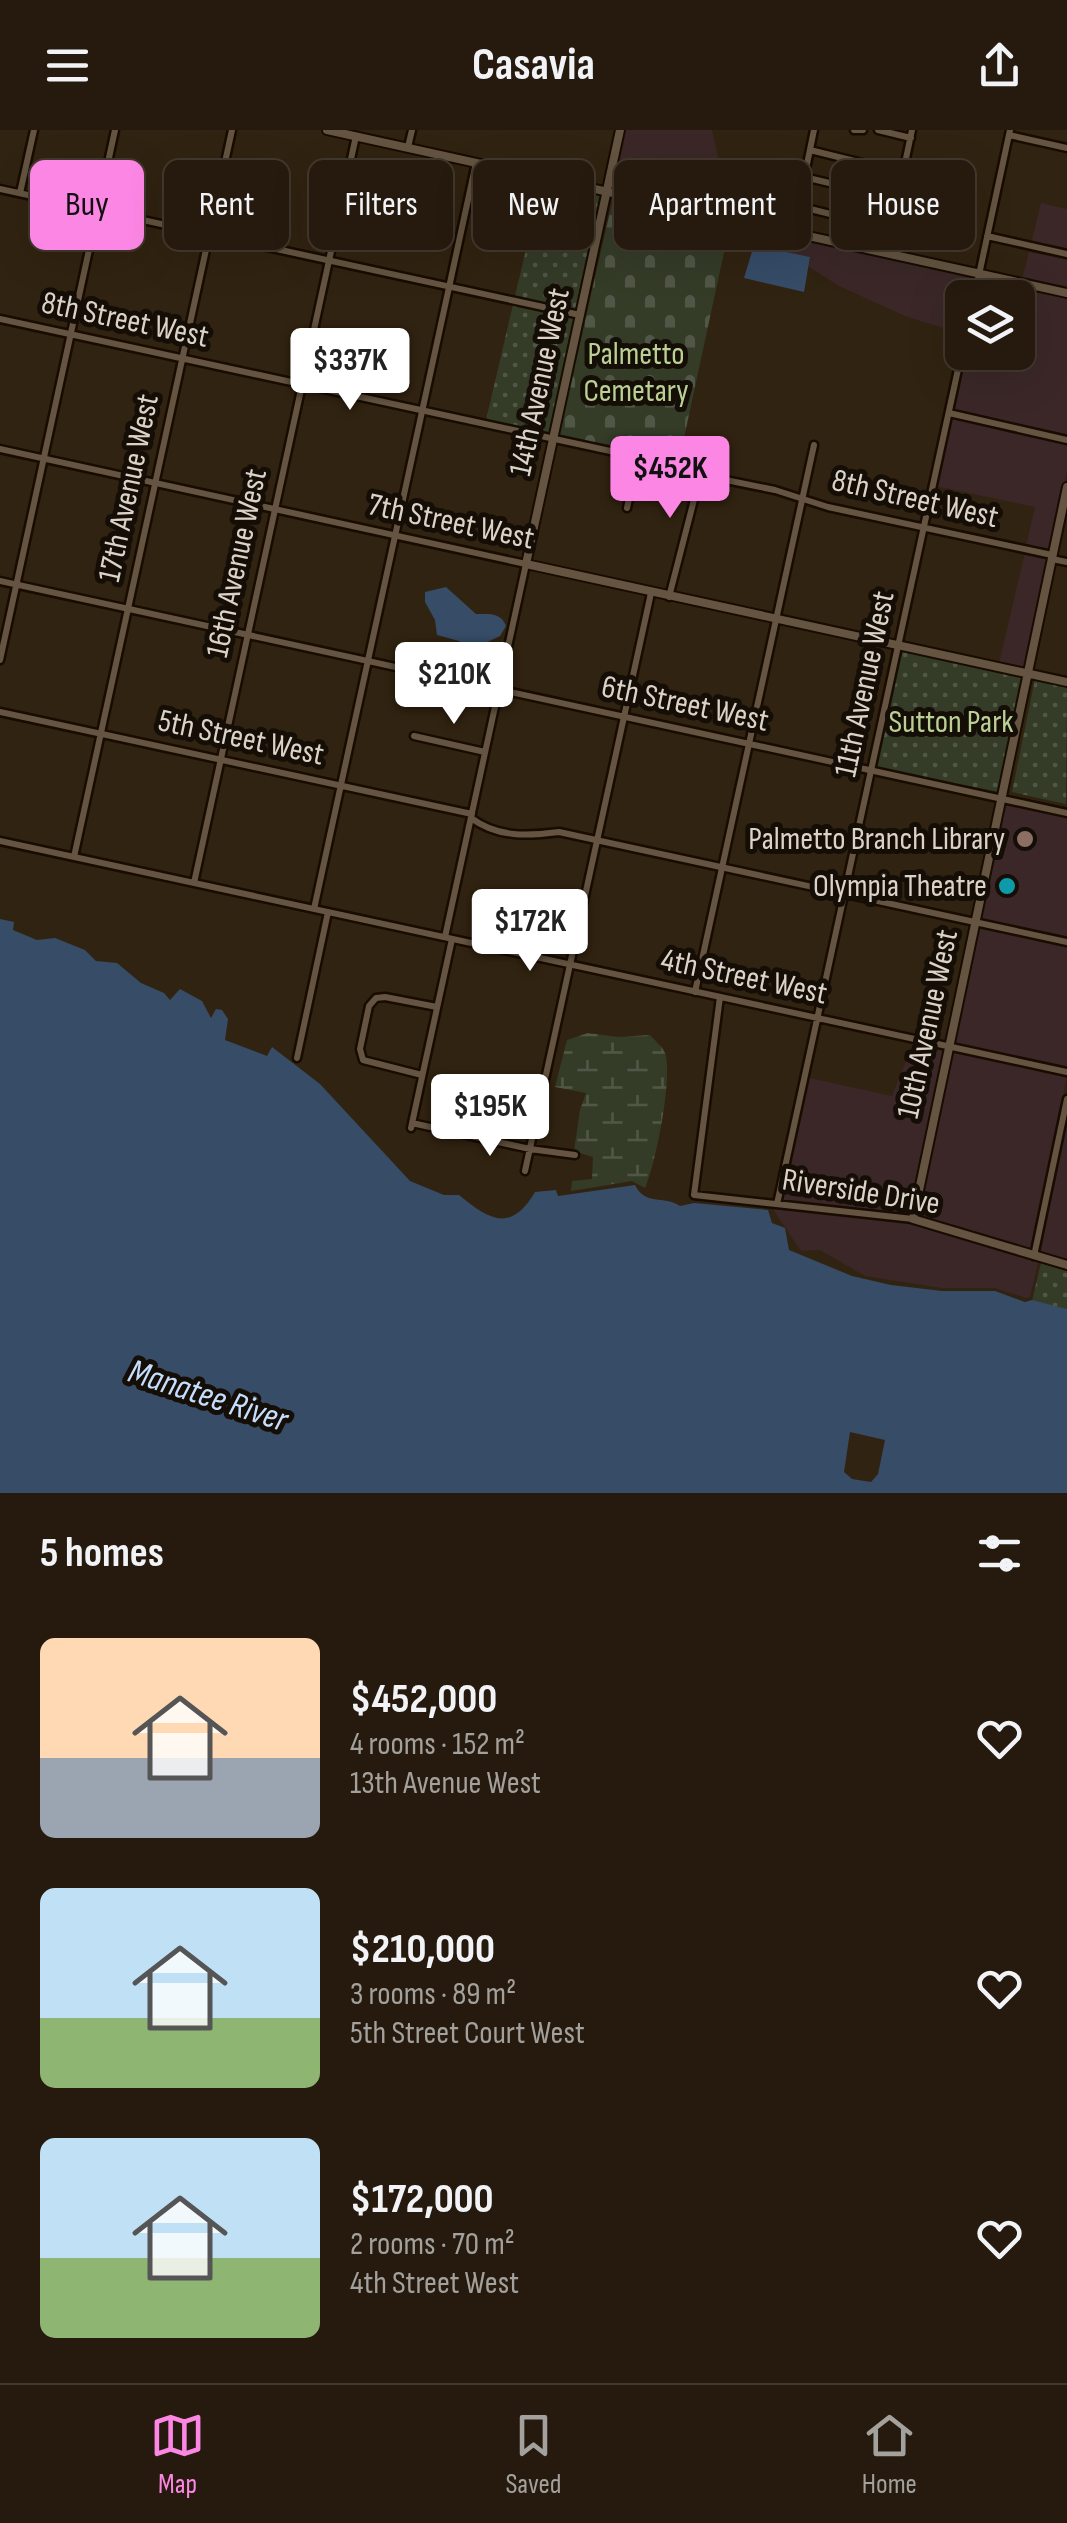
<!DOCTYPE html>
<html lang="en">
<head>
<meta charset="utf-8">
<style>
	:root { --surface:#251a0d; --page:#31271b; --text:#f1f3f6; --muted:#a3a19d; --line:#42382e; --accent:#fc86e3 }
	body { margin:0; font-family:"Sofia Sans Condensed",sans-serif; background:var(--page); color:var(--text); height:100vh; display:flex; flex-direction:column; font-size:38px; white-space:nowrap }
	* { box-sizing:border-box; margin:0 }
	p { font-size:32px; color:var(--muted) }
	.icon { flex:none; width:55px; height:55px; fill:none; stroke:currentColor; stroke-width:2; stroke-linecap:round; stroke-linejoin:round }
	.map { position:relative; height:1363px; overflow:hidden }
	.side { display:flex; flex-direction:column; background:var(--surface); flex:1 }
	.side>* { flex:none }
	.guide { position:absolute; left:30px; top:30px; width:1008px; height:90px; display:flex; gap:20px }
	.tools { position:absolute; left:945px; top:150px; display:grid; gap:20px }
	.tools a { display:grid; place-items:center; width:90px; height:90px; border-radius:15px; background:var(--surface); box-shadow:0 10px 40px #0002,0 0 0 2px var(--line); font-size:50px }
	.price { position:absolute; translate:-50% -85px; padding:0 22px; border-radius:10px; background:#fff; color:#222; font-size:32px; line-height:65px; filter:drop-shadow(0 2px 5px #0008) }
	.price::after { content:''; position:absolute; left:50%; top:60px; width:30px; height:22px; margin-left:-15px; background:inherit; clip-path:polygon(0 0,100% 0,50% 100%) }
	.price.on { background:var(--accent); color:#111 }
	ul { padding:0; list-style:none }
	li { display:flex; align-items:center; gap:30px; height:250px; padding:0 40px }
	li span { display:grid; place-items:center; flex:none; width:280px; height:200px; border-radius:15px; color:#555 }
	li>.icon { margin-inline-start:auto }
	span .icon { width:120px; height:120px; fill:#fffc; stroke-width:1 }
	li b { font-size:42px }
	h2 { display:flex; justify-content:space-between; align-items:center; height:120px; padding:0 40px; font-size:42px }
	.chip { padding:0 35px; border-radius:15px; background:var(--surface); box-shadow:0 10px 40px #0002,0 0 0 2px var(--line); font-size:35px; line-height:90px }
	.chip.on { background:var(--accent); color:#111 }
	header { display:flex; justify-content:space-between; align-items:center; height:130px; padding:0 40px; background:var(--surface); font-size:45px; font-weight:700 }
	.tabs { display:flex; justify-content:space-around; align-items:center; height:140px; border-top:2px solid var(--line); background:var(--surface); font-size:28px; color:var(--muted) }
	.tabs a { display:grid; justify-items:center; gap:5px }
	.tabs .on { color:var(--accent) }
	.map>svg:first-child { display:block }
</style>
</head>
<body>
<header><svg class="icon" aria-label="menu" viewBox="0 0 24 24"><path d="M4 6h16M4 12h16M4 18h16"/></svg>Casavia<svg class="icon" aria-label="share" viewBox="0 0 24 24"><path d="M12 15V3M7 8l5-5 5 5M5 13v7h14v-7"/></svg></header>
<div class="map">
<svg width="1067" height="1363" viewBox="0 0 1067 1363">
	<defs>
		<pattern id="grass-dots" width="8" height="8" patternUnits="userSpaceOnUse" patternTransform="scale(2.5)"><rect width="8" height="8" fill="#343c28"/><path d="M2 2h.1M6 6h.1" fill="none" stroke="#515746" stroke-width="1.8" stroke-linecap="round"/></pattern>
		<pattern id="wetland-marsh" width="20" height="14" patternUnits="userSpaceOnUse" patternTransform="scale(2.5)"><rect width="20" height="14" fill="#343c28"/><path d="M1 5h8M5 5V1M11 12h8M15 12V8" fill="none" stroke="#515746"/></pattern>
		<pattern id="cemetery-stones" width="16" height="16" patternUnits="userSpaceOnUse" patternTransform="scale(2.5)"><rect width="16" height="16" fill="#343c28"/><path d="M2 7V4a2 2 0 0 1 4 0v3zM10 15v-3a2 2 0 0 1 4 0v3z" fill="#515746"/></pattern>
	</defs>
	<rect width="100%" height="100%" fill="#312311"/>
	<!-- commercial -->
	<path fill="#3b2728" d="M 623,0 L 712,0 L 731,85 L 611,58 Z
		M 1041,73 L 1067,79 L 1067,122 L 1031,114 Z
		M 770,101 L 975,146 L 971,167 L 962,168 L 962,204 L 905,186 L 839,156 L 809,137 L 810,127 L 780,121 Z
		M 1029,122 L 1067,130 L 1067,159 L 1022,149 Z
		M 982,148 L 1067,166 L 1067,306 L 953,280 L 967,223 L 1018,222 L 1018,168 L 977,167 Z
		M 951,287 L 1067,313 L 1067,341 L 1050,421 L 1026,416 L 1035,377 L 936,356 Z
		M 1025,423 L 1048,428 L 1025,538 L 999,533 Z
		M 1003,673 L 1067,686 L 1067,808 L 979,788 Z
		M 978,795 L 1067,815 L 1067,939 L 954,914 Z
		M 913,913 L 946,920 L 910,1085 L 782,1071 L 809,948 L 892,966 Z
		M 952,921 L 1067,946 L 1031,1123 L 917,1087 Z
		M 1067,985 L 1067,1133 L 1037,1125 Z
		M 776,1077 L 912,1093 L 1038,1133 L 1030,1167 L 1026,1168 L 995,1158 L 942,1158 L 865,1146 L 820,1120 L 801,1121 L 774,1081 Z"/>
	<!-- grass -->
	<path fill="url(#grass-dots)" d="M 542,51 L 603,64 L 549,303 L 486,290 Z
		M 900,518 L 1025,545 L 1000,662 L 875,638 Z
		M 1035,549 L 1067,555 L 1066,674 L 1012,662 Z
		M 1041,1133 L 1067,1140 L 1067,1181 L 1032,1171 Z"/>
	<!-- wetland -->
	<path fill="url(#wetland-marsh)" d="M 588,903 L 618,907 L 650,905 C 655,911 662,916 665,923 C 673,948 656,1033 645,1058 L 632,1051 L 571,1061 L 572,1051 L 592,1049 L 593,1027 L 574,1021 L 580,980 L 586,963 L 555,957 L 567,910 Z"/>
	<!-- cemetery -->
	<path fill="url(#cemetery-stones)" d="M 612,73 L 729,99 L 679,331 L 559,305 Z"/>
	<!-- water -->
	<path fill="#364c67" d="M 754,115 L 810,127 L 804,162 L 744,148 Z
		M 446,457 L 476,484 C 489,484 501,482 506,496 L 500,506 L 467,522 L 459,511 L 437,505 L 435,490 L 425,472 L 425,462 Z
		M 0,789 L 14,792 L 13,800 L 37,810 L 55,808 L 85,820 L 96,831 L 117,833 L 141,853 L 164,863 L 170,870 L 180,859 L 202,871 L 211,888 L 216,879 L 222,880 L 228,889 L 225,910 L 267,926 L 272,917 L 320,954 L 410,1051 L 444,1065 L 459,1065 C 489,1090 511,1103 535,1062 L 556,1060 L 558,1066 L 635,1055 C 645,1076 664,1065 680,1076 L 694,1073 L 768,1080 L 772,1093 L 785,1098 L 789,1120 L 852,1146 L 891,1155 L 942,1161 L 995,1161 L 1025,1172 L 1032,1170 L 1067,1179 L 1067,1363 L 0,1363 Z"/>
	<!-- pier -->
	<path fill="#312311" d="M 850,1302 L 885,1310 L 878,1344 L 871,1352 L 852,1349 L 844,1342 Z"/>
	<g fill="none" stroke-linecap="round" stroke-linejoin="round">
		<!-- street casing -->
		<g stroke="#180c00" stroke-width="11">
			<path id="street" d="M 854,0 L 863,0
				M 878,0 L 911,8
				M 1009,5 L 1067,18
				M 408,17 L 412,0
				M 810,20 L 903,43
				M 804,47 L 897,69
				M 0,59 L 580,185
				M 20,63 L 34,0
				M 798,76 L 891,99
				M 793,102 L 814,0
				M 987,106 L 1067,124
				M 886,123 L 912,0
				M 974,168 L 1010,0
				M 0,189 L 675,335 L 709,346
				M 949,283 L 1067,310
				M 0,319 L 526,434 L 445,807
				M 627,378 L 638,327
				M 1052,429 L 1067,432
				M 0,451 L 1067,683
				M 669,467 L 697,358 L 706,346 L 775,360 L 828,377 L 1052,425
				M 0,530 L 115,0
				M 0,582 L 472,684
				M 414,606 L 485,622
				M 471,688 C 498,708 528,706 559,702 L 1067,812
				M 0,711 L 1067,942
				M 74,727 L 232,0
				M 194,753 L 356,6
				M 314,779 L 476,33
				M 695,862 L 814,315
				M 720,867 L 694,1065 L 913,1089
				M 297,928 L 328,782
				M 422,945 L 363,930 L 360,919 L 369,876 L 376,868 L 385,867 L 437,877
				M 412,993 L 530,1019 L 575,1025
				M 411,998 L 452,809
				M 525,1041 L 651,463
				M 777,1074 L 962,221
				M 1034,1126 L 1067,969"/>
		</g>
		<!-- secondary casing -->
		<g stroke="#180c00" stroke-width="12">
			<path id="secondary" d="M 327,0 L 1067,163
				M 620,0 L 526,434 L 1067,552
				M 1067,357 L 913,1089 L 1067,1135"/>
		</g>
		<!-- street -->
		<use href="#street" stroke="#645441" stroke-width="6"/>
		<!-- secondary -->
		<use href="#secondary" stroke="#645441" stroke-width="8"/>
	</g>
	<!-- markers -->
	<circle fill="#8d6e63" stroke="#140e07" stroke-width="4" cx="1025" cy="709" r="10"/>
	<circle fill="#0f9aa8" stroke="#140e07" stroke-width="4" cx="1007" cy="756" r="10"/>
	<g text-anchor="middle" dominant-baseline="central" stroke-width="10" stroke-linejoin="round" paint-order="stroke">
		<!-- street labels -->
		<g font-size="32" fill="#dcd3c8" stroke="#140e07">
			<text transform="translate(125 190) rotate(12)">8th Street West</text>
			<text transform="translate(540 252) rotate(-78)">14th Avenue West</text>
			<text transform="translate(129 358) rotate(-78)">17th Avenue West</text>
			<text transform="translate(915 369) rotate(13)">8th Street West</text>
			<text transform="translate(451 392) rotate(12)">7th Street West</text>
			<text transform="translate(237 433) rotate(-78)">16th Avenue West</text>
			<text transform="translate(865 554) rotate(-78)">11th Avenue West</text>
			<text transform="translate(685 574) rotate(12)">6th Street West</text>
			<text transform="translate(241 608) rotate(12)">5th Street West</text>
			<text transform="translate(744 847) rotate(12)">4th Street West</text>
			<text transform="translate(928 894) rotate(-78)">10th Avenue West</text>
			<text transform="translate(861 1062) rotate(9)">Riverside Drive</text>
		</g>
		<!-- park labels -->
		<g font-size="32" fill="#bad094" stroke="#140e07">
			<text x="636" y="224">Palmetto<tspan x="636" dy="37">Cemetary</tspan></text>
			<text x="951" y="592">Sutton Park</text>
		</g>
		<!-- poi labels -->
		<g font-size="32" fill="#dcd3c8" stroke="#140e07" text-anchor="end">
			<text x="1005" y="709">Palmetto Branch Library</text>
			<text x="987" y="756">Olympia Theatre</text>
		</g>
		<!-- water labels -->
		<g font-size="35" font-style="italic" fill="#c6defd" stroke="#140e07">
			<text transform="translate(208 1266) rotate(18)">Manatee River</text>
		</g>
	</g>
</svg>
<div class="tools">
<a><svg class="icon" aria-label="layers" viewBox="0 0 24 24"><path d="M12 4l9 5-9 5-9-5zM3 14l9 5 9-5"/></svg></a>
</div>
<b class="price" style="left:350px;top:283px">$337K</b>
<b class="price on" style="left:670px;top:391px">$452K</b>
<b class="price" style="left:454px;top:597px">$210K</b>
<b class="price" style="left:530px;top:844px">$172K</b>
<b class="price" style="left:490px;top:1029px">$195K</b>
<div class="guide">
<a class="chip on">Buy</a>
<a class="chip">Rent</a>
<a class="chip">Filters</a>
<a class="chip">New</a>
<a class="chip">Apartment</a>
<a class="chip">House</a>
</div>
</div>
<section class="side">
<h2>5 homes<svg class="icon" aria-label="filters" viewBox="0 0 24 24"><path d="M4 7h16M4 17h16"/><circle cx="9" cy="7" r="2"/><circle cx="15" cy="17" r="2"/></svg></h2>
<ul>
<li><span style="background:linear-gradient(#ffd9b3 60%,#9aa5b1 0)"><svg class="icon" aria-label="home" viewBox="0 0 24 24"><path d="M3 11l9-7 9 7M6 9v11h12V9"/></svg></span><div><b>$452,000</b><p>4 rooms · 152 m²</p><p>13th Avenue West</p></div><svg class="icon" aria-label="heart" viewBox="0 0 24 24"><path d="M12 20l-8-8c-3-5 5-10 8-4 3-6 11-1 8 4z"/></svg></li>
<li><span style="background:linear-gradient(#bfe0f5 65%,#8fb573 0)"><svg class="icon" aria-label="home" viewBox="0 0 24 24"><path d="M3 11l9-7 9 7M6 9v11h12V9"/></svg></span><div><b>$210,000</b><p>3 rooms · 89 m²</p><p>5th Street Court West</p></div><svg class="icon" aria-label="heart" viewBox="0 0 24 24"><path d="M12 20l-8-8c-3-5 5-10 8-4 3-6 11-1 8 4z"/></svg></li>
<li><span style="background:linear-gradient(#bfe0f5 60%,#8fb573 0)"><svg class="icon" aria-label="home" viewBox="0 0 24 24"><path d="M3 11l9-7 9 7M6 9v11h12V9"/></svg></span><div><b>$172,000</b><p>2 rooms · 70 m²</p><p>4th Street West</p></div><svg class="icon" aria-label="heart" viewBox="0 0 24 24"><path d="M12 20l-8-8c-3-5 5-10 8-4 3-6 11-1 8 4z"/></svg></li>
</ul>
</section>
<nav class="tabs">
<a class="on"><svg class="icon" aria-label="map" viewBox="0 0 24 24"><path d="M3 6l6-2 6 2 6-2v14l-6 2-6-2-6 2zM9 4v14M15 6v14"/></svg>Map</a>
<a><svg class="icon" aria-label="saved" viewBox="0 0 24 24"><path d="M7 4h10v16l-5-4-5 4z"/></svg>Saved</a>
<a><svg class="icon" aria-label="home" viewBox="0 0 24 24"><path d="M3 11l9-7 9 7M6 9v11h12V9"/></svg>Home</a>
</nav>
</body>
</html>
